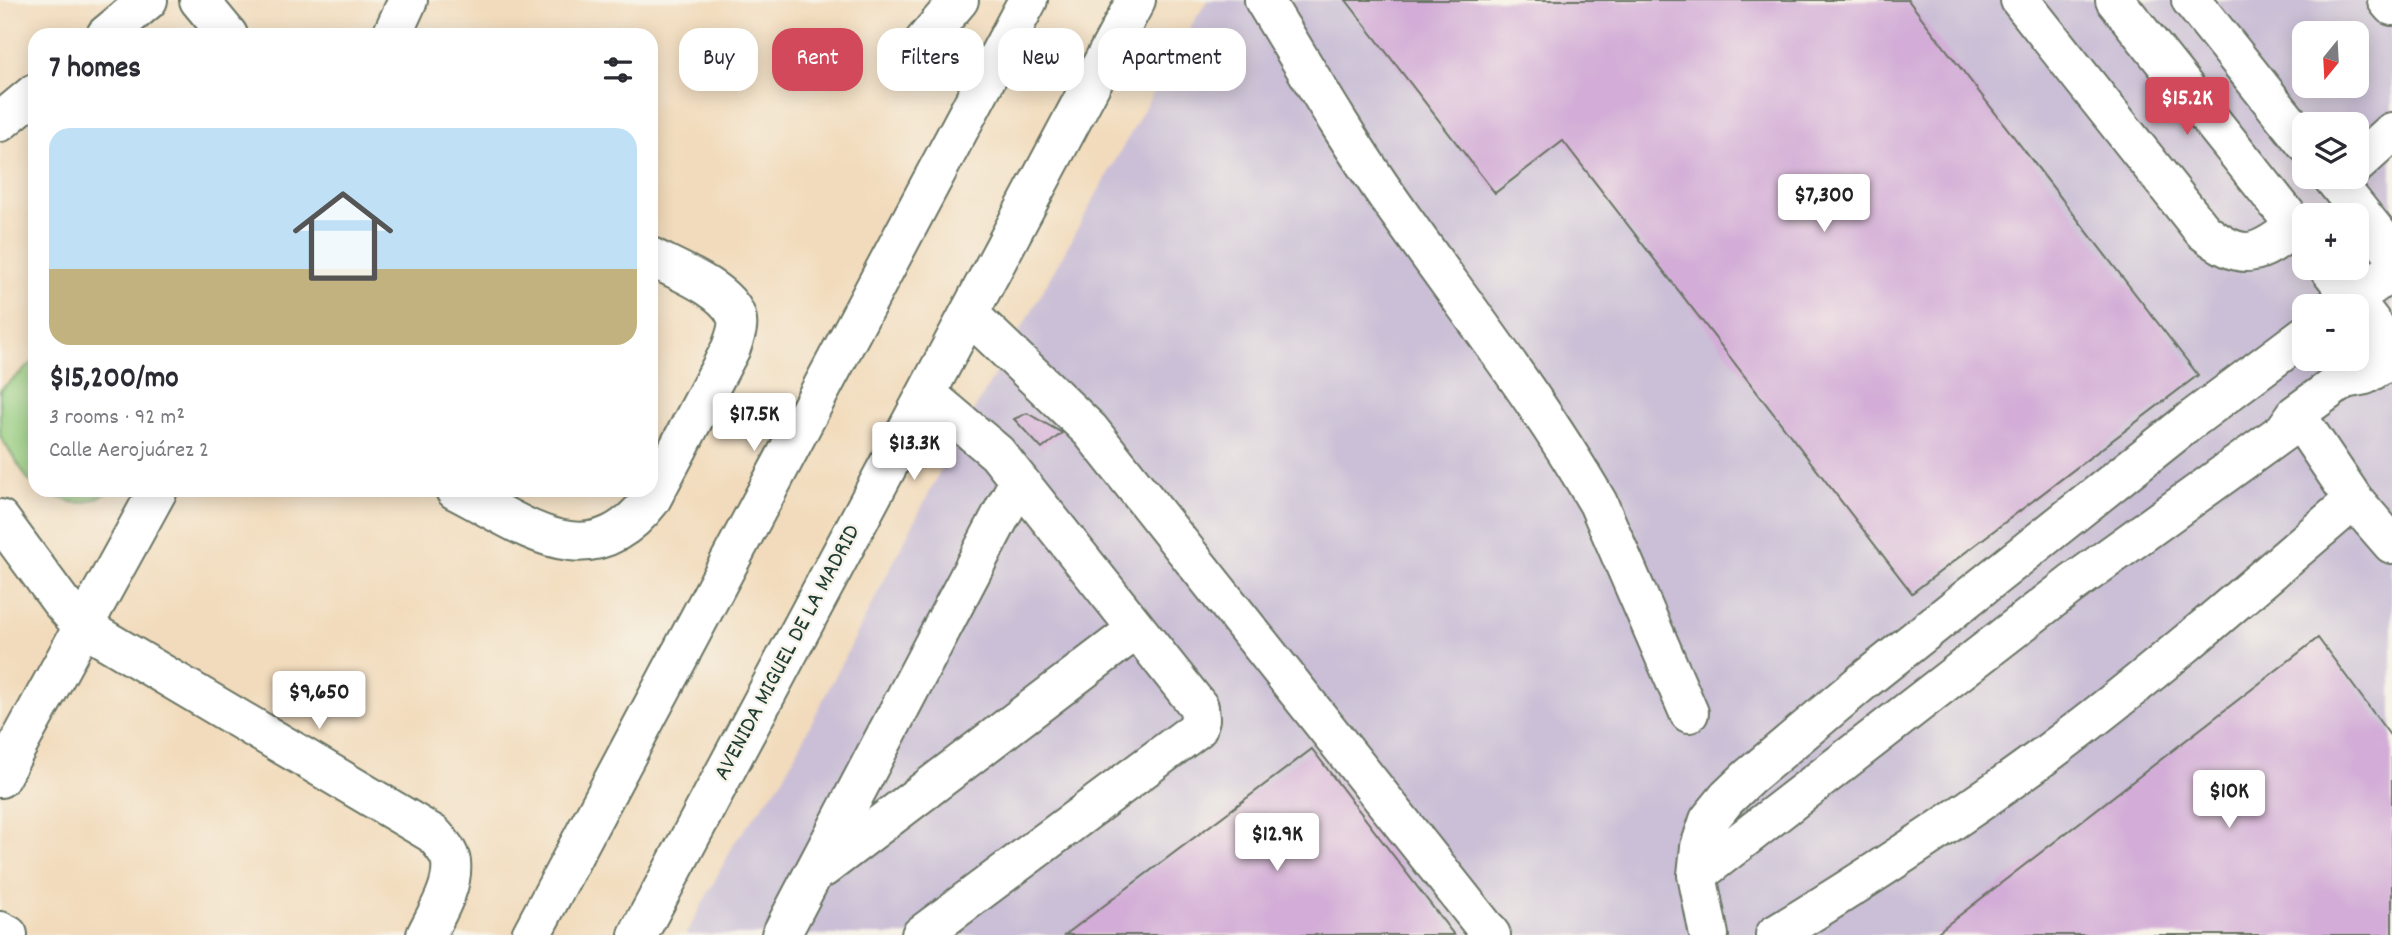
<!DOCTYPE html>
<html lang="en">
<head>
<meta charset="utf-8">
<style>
	:root { --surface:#fff; --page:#f2f2f3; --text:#2b2b33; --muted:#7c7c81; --line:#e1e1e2; --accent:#d1495b }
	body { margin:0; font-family:Dekko,sans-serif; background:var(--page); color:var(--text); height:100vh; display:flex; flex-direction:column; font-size:26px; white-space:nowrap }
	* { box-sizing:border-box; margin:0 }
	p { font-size:23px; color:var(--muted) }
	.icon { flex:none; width:38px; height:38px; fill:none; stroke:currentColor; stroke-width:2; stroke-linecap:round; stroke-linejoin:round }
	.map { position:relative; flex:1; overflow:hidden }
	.side { position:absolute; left:28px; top:28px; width:630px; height:469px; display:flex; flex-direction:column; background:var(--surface); border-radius:21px; box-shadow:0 4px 18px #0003 }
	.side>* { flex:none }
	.banner { position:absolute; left:679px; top:28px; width:665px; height:63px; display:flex; gap:14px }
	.needle { width:46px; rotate:198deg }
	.fabs { position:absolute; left:2292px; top:21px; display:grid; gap:14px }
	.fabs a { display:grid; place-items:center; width:77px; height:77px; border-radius:14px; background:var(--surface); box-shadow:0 4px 18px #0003; font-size:35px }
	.price { position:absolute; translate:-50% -60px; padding:0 16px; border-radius:7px; background:#fff; color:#222; font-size:23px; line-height:46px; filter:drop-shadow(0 2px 4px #0008) }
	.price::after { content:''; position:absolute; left:50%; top:42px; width:21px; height:16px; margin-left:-10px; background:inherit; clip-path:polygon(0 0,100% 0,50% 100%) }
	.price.on { background:var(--accent); color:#fff }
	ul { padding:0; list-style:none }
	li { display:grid; align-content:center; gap:14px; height:371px; padding:0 21px }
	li+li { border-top:2px solid var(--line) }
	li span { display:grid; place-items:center; height:217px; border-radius:21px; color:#555 }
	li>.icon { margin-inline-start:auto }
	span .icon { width:126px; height:126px; fill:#fffc; stroke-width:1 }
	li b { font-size:30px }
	h2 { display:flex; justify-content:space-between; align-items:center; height:84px; padding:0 21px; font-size:30px }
	.tag { padding:0 24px; border-radius:21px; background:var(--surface); box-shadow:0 4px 18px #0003; font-size:24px; line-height:63px }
	.tag.on { background:var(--accent); color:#fff }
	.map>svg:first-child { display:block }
</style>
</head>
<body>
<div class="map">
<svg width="2392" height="935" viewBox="0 0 2392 935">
	<rect width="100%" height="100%" fill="#f7f3e8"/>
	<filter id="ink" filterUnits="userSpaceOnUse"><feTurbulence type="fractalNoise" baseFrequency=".0143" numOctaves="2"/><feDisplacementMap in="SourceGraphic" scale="14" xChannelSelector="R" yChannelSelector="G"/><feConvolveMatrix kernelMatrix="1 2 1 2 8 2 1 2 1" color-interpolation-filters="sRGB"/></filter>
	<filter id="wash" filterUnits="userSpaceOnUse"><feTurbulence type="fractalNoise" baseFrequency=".00686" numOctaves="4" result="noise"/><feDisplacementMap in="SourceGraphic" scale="28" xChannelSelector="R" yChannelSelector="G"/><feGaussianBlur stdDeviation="1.57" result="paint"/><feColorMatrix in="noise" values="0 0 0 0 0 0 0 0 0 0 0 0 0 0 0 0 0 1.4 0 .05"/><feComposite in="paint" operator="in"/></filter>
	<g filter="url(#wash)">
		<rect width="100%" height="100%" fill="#f2dbbc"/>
		<!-- industrial -->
		<path fill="#cabfd6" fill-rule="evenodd" d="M 1208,0 L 2392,0 L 2392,935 L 686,935 L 735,842 L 782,780 L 952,448 L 1031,312 L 1188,30 ZM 2305,33 L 2357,33 L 2357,86 L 2305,86 ZM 2305,124 L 2357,124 L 2357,177 L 2305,177 ZM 2305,215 L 2357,215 L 2357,268 L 2305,268 ZM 2305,306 L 2357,306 L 2357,359 L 2305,359 Z"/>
		<!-- green -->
		<path fill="#95cd7f" stroke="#5a855a" stroke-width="2" d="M 35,361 L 35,484 L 29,481 L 0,436 L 0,390 Z
			M 45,490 L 112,490 C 83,507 75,507 45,490 Z"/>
		<g id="blocks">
			<!-- building -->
			<path fill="#d3add7" d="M 1346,0 L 1908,0 L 2198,375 L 1912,593 L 1563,141 L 1495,193 Z
				M 1027,413 L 1062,433 L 1042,449 L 1014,419 Z
				M 2318,638 L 2392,738 L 2392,935 L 1934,935 Z
				M 1312,749 L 1454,935 L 1065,935 Z"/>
		</g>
	</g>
	<g filter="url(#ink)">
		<use href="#blocks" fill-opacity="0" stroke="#697464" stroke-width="2"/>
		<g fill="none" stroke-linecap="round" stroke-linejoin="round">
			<!-- minor casing -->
			<g stroke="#697464" stroke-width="42">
				<path id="minor" d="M 199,0 L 228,35
					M 1264,0 C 1306,69 1347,140 1394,206 C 1463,304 1538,399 1598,503 L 1689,713
					M 2020,0 L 2203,231 C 2243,263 2258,256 2295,226
					M 2115,0 L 2305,238
					M 2191,0 L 2305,143
					M 2387,0 L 2392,6
					M 106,35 L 148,0
					M 392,35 L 408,0
					M 916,51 L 959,0
					M 0,122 L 35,93
					M 2357,164 L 2392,132
					M 2332,177 L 2392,252
					M 2329,268 L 2392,349
					M 2343,306 L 2392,271
					M 969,314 L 1090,430 L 1491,935
					M 2296,414 L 2354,500 L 2392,544
					M 455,490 C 525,525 589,581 651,500 L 731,348 C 734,338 740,327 736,316 C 726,289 676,270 651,257
					M 0,519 L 61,602 L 82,626 L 433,834 C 440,842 449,851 451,862 C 454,887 436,914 426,935
					M 0,778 L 158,490
					M 823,868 L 1137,629
					M 1697,875 L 1700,847 L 1709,820 L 1727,798 L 1749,777 L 1861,683 L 2190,421 L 2305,335
					M 0,931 L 8,935
					M 781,935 L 1019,481
					M 921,935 L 1197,729 L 1200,719 L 1199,707 L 997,453 L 927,394
					M 1709,935 L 1697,875 L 2072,584 L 2284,431 L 2296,414 L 2344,379 L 2365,375 L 2392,359
					M 1775,935 C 1868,878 1960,818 2048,753 C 2154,674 2254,586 2354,500"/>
			</g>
			<!-- major casing -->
			<g stroke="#697464" stroke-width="42">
				<path id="major" d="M 531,935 L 1028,0
					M 638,935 L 1136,0"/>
			</g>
			<!-- minor -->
			<use href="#minor" stroke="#fff" stroke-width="38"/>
			<!-- major -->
			<use href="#major" stroke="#fff" stroke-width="38"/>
		</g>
	</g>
	<g text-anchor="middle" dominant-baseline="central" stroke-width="5" stroke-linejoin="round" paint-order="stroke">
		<!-- street labels -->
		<g font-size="24" fill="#1f3d34" stroke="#f7f3e8">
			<text transform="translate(788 653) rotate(-62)">AVENIDA MIGUEL DE LA MADRID</text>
		</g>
	</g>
</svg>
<div class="fabs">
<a><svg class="needle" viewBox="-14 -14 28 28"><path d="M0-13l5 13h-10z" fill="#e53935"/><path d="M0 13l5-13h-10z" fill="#7c7c81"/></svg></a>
<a><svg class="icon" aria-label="layers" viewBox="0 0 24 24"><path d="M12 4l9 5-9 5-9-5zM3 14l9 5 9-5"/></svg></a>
<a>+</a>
<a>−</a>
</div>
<b class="price on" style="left:2187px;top:137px">$15.2K</b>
<b class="price" style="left:1824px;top:234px">$7,300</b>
<b class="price" style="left:754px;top:453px">$17.5K</b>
<b class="price" style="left:914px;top:482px">$13.3K</b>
<b class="price" style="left:319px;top:731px">$9,650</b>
<b class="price" style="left:2229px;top:830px">$10K</b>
<b class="price" style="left:1277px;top:873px">$12.9K</b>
<div class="banner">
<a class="tag">Buy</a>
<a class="tag on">Rent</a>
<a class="tag">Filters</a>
<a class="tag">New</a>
<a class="tag">Apartment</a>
</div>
<section class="side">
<h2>7 homes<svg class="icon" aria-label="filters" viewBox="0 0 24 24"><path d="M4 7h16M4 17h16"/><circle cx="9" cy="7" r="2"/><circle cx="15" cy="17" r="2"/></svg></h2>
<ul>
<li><span style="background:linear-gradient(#bfe0f5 65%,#c2b280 0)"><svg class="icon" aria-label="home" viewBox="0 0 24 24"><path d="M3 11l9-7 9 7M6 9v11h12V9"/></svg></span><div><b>$15,200/mo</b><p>3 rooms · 92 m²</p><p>Calle Aerojuárez 2</p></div></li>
</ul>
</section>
</div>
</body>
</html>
